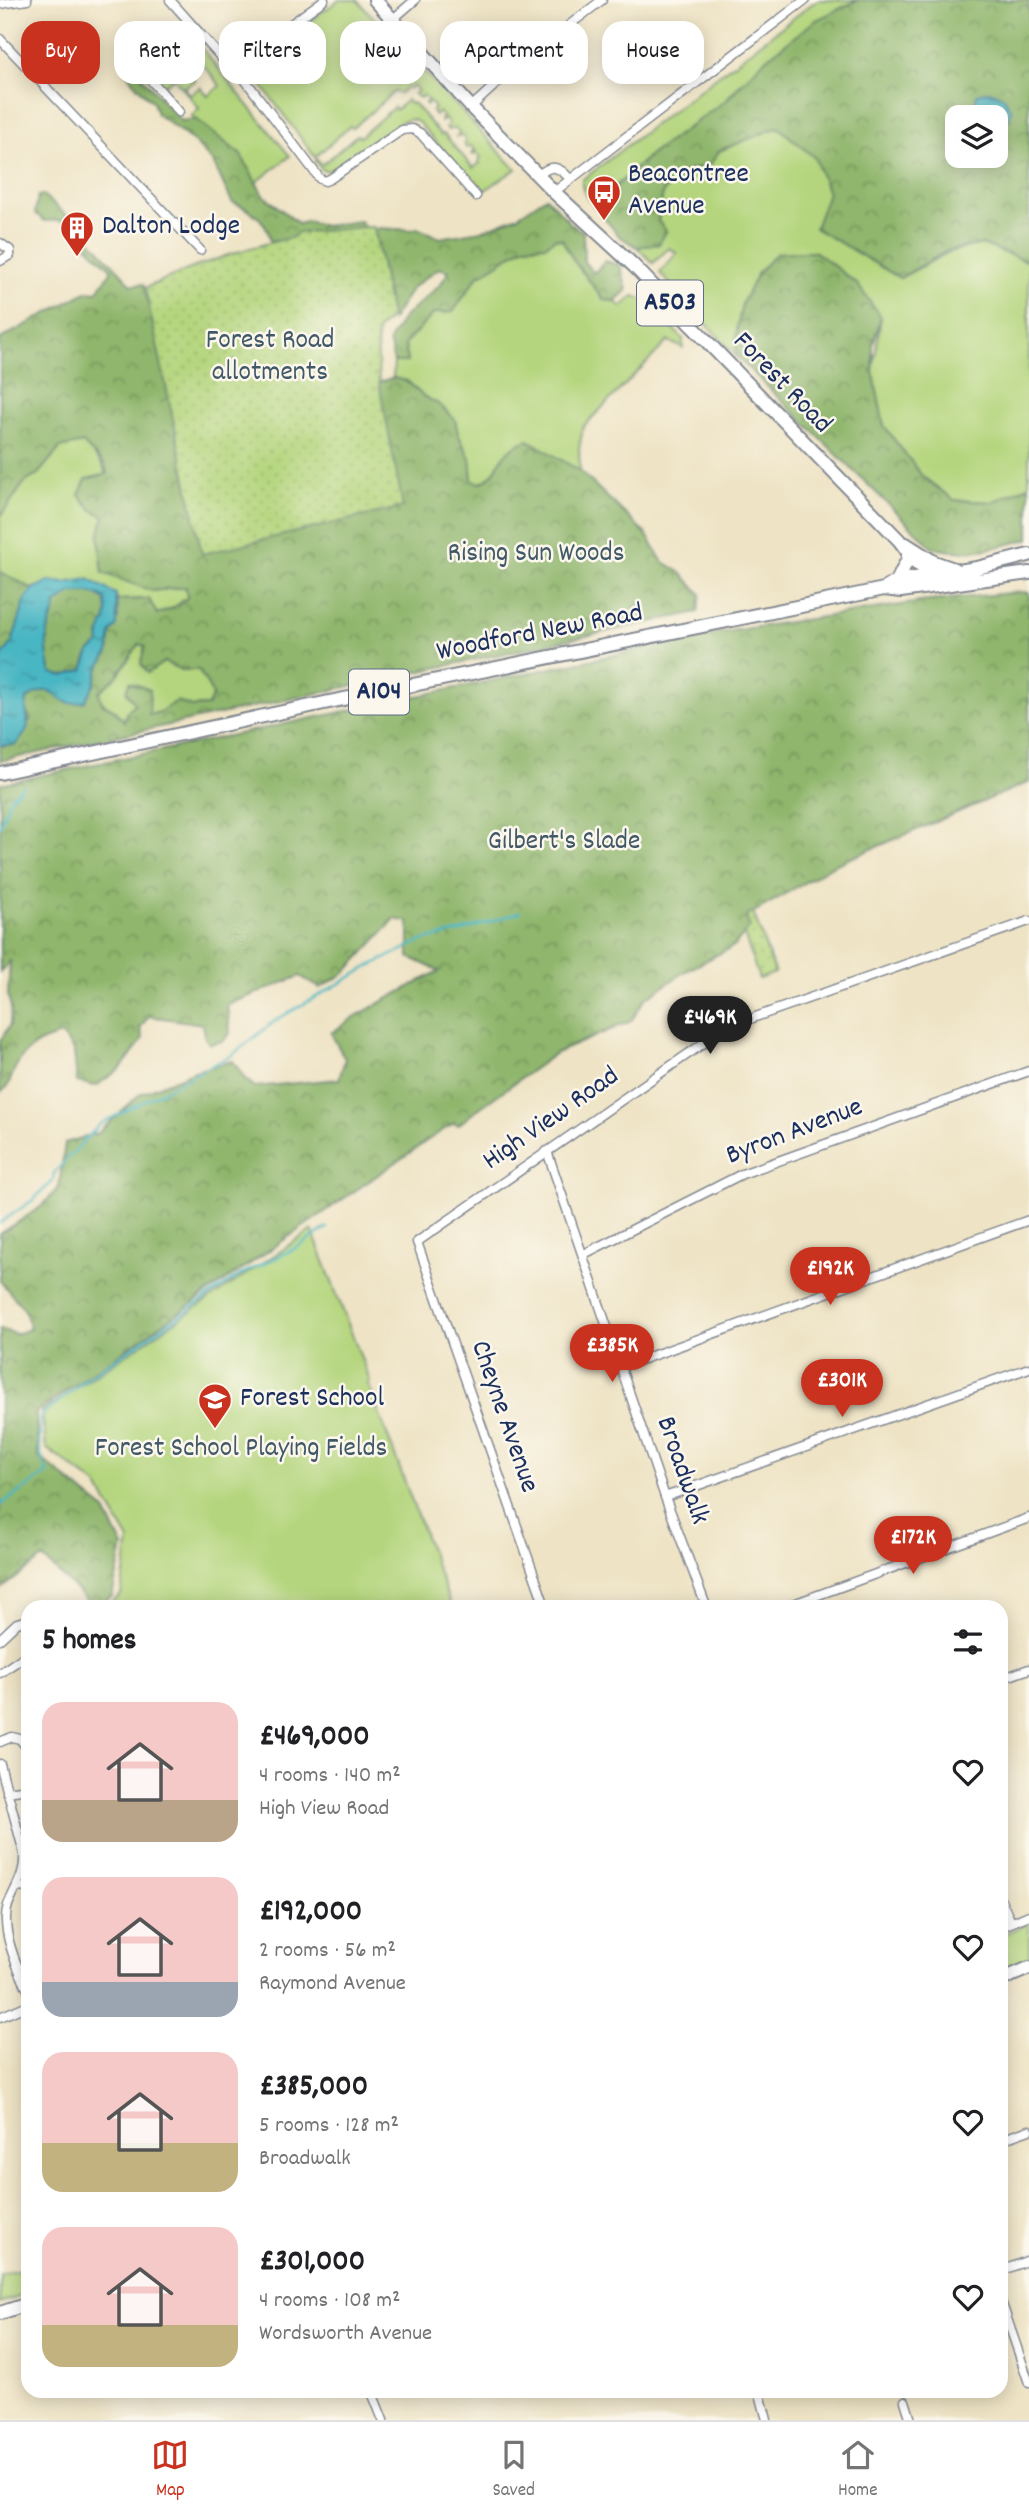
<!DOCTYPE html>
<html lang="en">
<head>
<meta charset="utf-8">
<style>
	:root { --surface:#fff; --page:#f2f2f2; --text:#202124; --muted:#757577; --line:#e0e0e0; --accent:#c8321e }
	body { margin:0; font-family:Dekko,sans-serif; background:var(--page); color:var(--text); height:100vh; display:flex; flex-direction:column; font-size:26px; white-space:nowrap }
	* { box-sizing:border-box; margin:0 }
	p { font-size:23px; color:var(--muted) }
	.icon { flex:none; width:38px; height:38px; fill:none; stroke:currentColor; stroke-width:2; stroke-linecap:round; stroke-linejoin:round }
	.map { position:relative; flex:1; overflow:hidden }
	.side { position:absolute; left:21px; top:1600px; width:987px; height:798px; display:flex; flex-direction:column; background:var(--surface); border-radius:21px; box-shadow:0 4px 18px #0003 }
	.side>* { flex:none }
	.top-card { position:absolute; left:21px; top:21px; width:987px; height:63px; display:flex; gap:14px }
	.controls { position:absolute; left:945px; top:105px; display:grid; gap:14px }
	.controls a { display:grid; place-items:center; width:63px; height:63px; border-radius:14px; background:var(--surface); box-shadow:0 4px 18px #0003; font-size:35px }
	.price { position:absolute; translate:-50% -60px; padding:0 16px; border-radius:24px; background:var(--accent); color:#fff; font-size:23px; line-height:46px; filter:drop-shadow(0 2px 4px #0008) }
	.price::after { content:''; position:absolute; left:50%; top:42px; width:21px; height:16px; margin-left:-10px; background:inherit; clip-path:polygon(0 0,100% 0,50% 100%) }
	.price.current { background:#222; color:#fff }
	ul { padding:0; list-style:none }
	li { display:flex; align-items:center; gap:21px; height:175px; padding:0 21px }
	li span { display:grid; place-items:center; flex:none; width:196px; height:140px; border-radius:21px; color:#555 }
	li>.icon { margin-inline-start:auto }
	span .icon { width:84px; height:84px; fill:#fffc; stroke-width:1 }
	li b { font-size:30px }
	h2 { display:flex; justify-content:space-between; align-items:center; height:84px; padding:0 21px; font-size:30px }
	.tag { padding:0 24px; border-radius:21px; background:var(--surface); box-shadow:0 4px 18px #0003; font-size:24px; line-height:63px }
	.tag.current { background:var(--accent); color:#fff }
	.tabs { display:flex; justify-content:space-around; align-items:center; height:98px; border-top:2px solid var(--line); background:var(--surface); font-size:19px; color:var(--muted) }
	.tabs a { display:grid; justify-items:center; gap:4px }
	.tabs .current { color:var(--accent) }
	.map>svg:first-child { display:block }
</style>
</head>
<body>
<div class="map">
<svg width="1029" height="2420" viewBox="0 0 1029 2420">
	<defs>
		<pattern id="forest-crowns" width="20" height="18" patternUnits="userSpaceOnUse" patternTransform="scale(1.75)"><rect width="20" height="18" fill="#8fb66c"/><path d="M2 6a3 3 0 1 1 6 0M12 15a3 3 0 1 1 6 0" fill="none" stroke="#74945c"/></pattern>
		<pattern id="garden-dots" width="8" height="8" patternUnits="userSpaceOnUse" patternTransform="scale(1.75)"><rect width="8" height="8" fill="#b4d57d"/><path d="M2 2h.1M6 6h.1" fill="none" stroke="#9ab76e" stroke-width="1.8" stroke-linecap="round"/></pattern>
		<pattern id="water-ripples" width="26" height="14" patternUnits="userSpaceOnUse" patternTransform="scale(1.75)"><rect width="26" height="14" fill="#48b6c3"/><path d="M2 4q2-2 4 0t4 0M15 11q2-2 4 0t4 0" fill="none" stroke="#3b94a2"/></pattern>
	</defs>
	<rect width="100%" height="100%" fill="#fbf7ec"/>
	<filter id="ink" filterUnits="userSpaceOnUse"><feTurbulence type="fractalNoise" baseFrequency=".0143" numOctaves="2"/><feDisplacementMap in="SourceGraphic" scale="14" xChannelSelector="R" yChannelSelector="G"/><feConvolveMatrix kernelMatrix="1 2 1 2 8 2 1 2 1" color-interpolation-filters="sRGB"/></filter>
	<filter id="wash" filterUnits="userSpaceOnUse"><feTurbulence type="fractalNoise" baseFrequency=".00686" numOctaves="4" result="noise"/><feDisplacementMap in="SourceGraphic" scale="28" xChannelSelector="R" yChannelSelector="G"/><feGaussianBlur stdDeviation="1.57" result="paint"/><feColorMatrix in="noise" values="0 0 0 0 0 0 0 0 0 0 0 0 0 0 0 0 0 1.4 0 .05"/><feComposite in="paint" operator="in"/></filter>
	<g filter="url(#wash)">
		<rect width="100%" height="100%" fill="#eee3c4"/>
		<!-- green -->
		<path fill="#b4d57d" stroke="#68826e" stroke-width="2" d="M 339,0 L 357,0 L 516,169 L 481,193 L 418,122 L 411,119 L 401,122 L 329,171 L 322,170 L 315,161 L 316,159 L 322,165 L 357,135 L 360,137 L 394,107 L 396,110 L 407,100 L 410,104 L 413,103 L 441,135 L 444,134 L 473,168 L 480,163 L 478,161 L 481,158 L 476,152 L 473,155 L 472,153 L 475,150 L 470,145 L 467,148 L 464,144 L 466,141 L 462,135 L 457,136 L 460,133 L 455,128 L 448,130 L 446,127 L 449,124 L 445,119 L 441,122 L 440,120 L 443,117 L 439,112 L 435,115 L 432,111 L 435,108 L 430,102 L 426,105 L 425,103 L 428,100 L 423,95 L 420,98 L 414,94 L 418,91 L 413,86 L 410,89 L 407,87 L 399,94 L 395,91 L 353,128 L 350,126 L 315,157 L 249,68 L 250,64 Z
			M 817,0 L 858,0 L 742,82 L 725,101 L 649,156 L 615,187 L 601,214 C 592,203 581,195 582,180 Z
			M 189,33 L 290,156 L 253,185 L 191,116 L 199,108 L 174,78 L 161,88 L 154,79 L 179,64 L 184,74 L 188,71 L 195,81 L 184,87 L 190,95 L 200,87 L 208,96 L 220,86 L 201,62 L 193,67 L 185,58 L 194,51 L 184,38 L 174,44 L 176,47 L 160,57 L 161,59 L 146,68 L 145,66 L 164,49 Z
			M 778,126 L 815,158 L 828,193 L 816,228 L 900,278 L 949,252 L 982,244 L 1029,262 L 1029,486 L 992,502 L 954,500 L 923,477 L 884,426 L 873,371 L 881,317 L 737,328 L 736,356 L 660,273 L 677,253 L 669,248 L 653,263 L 637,247 L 659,244 L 666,231 L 658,221 L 663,192 L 688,171 L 710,165 L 719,151 Z
			M 555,238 L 562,239 L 574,261 L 604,300 L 615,301 L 621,307 L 634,296 L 645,300 L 683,339 L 683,348 L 668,341 L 583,427 L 579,449 L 580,471 L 528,440 L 499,463 L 492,477 L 481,483 L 472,481 L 470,458 L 458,434 L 455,420 L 440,405 L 423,396 L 407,381 L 393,378 L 394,362 L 407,362 L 405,344 L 434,313 L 453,312 L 477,277 L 525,246 L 546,245 Z
			M 83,443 C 113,474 109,471 92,510 L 105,516 L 99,537 L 103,573 L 152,591 L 187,587 L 187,598 L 173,608 L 157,614 L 149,599 L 117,600 L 116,594 L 72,581 L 65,583 L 49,581 L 33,589 L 0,572 L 0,517 L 24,483 L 38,474 L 60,447 Z
			M 139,643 L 145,645 L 141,663 L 148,672 L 164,662 L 182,670 L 199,670 L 213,695 L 208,706 L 192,707 L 177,701 L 160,712 L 149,715 L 149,697 L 135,704 L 124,721 L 113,709 L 102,703 L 98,692 L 117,676 Z
			M 312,1230 L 370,1381 L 368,1383 L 451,1606 L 107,1606 L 121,1595 L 129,1540 L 97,1485 L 46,1448 L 42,1411 Z
			M 1029,1923 L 1029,1960 L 1001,1972 L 1001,1935 Z
			M 28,2268 L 28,2294 L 0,2303 L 0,2275 Z"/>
		<!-- forest -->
		<path fill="url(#forest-crowns)" stroke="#557265" stroke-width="2" fill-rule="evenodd" d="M 858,0 L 1029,0 L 1029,262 L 982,244 L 947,251 L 900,278 L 815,228 L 828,193 L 815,158 L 778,127 L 719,151 L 710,165 L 688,171 L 663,192 L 658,221 L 666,231 L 659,244 L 637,247 L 619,236 L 601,214 L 615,187 L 649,156 L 725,101 L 763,61 L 816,20 ZM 974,109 L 1008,120 L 996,127 L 996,156 L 957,156 L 957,117 L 980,117 Z
			M 134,68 L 181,121 L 196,119 L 241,155 L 263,195 L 299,224 L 306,221 L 324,226 L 360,221 L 364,226 L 360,233 L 270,241 C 268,220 251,209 232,202 L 213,162 L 193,141 L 157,114 L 153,102 L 135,84 L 127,73 Z
			M 43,195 L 72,220 L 132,285 L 143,284 L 145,288 L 202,554 L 379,382 L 393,378 L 407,381 L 423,396 L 440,405 L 455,420 L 458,434 L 470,458 L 472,481 L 481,483 C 500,473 497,458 512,448 C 517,444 523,442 528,440 L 580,471 L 646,534 L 662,561 L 680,572 L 701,594 L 698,612 L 0,761 L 0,745 L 4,746 L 30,720 L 25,710 L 27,699 L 36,693 L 47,690 L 53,693 L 94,685 L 99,668 L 108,653 L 111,632 L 118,619 L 117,600 L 149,599 L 157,614 L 173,608 L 187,598 L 186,587 L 152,591 L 103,573 L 99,537 L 104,516 L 92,510 L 79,495 L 86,479 L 107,474 L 105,465 L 83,443 L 60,448 L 38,474 L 24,483 L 0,517 L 0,339 L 88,291 L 97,292 L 112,270 L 61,220 L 45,221 L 35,213 L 38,196 ZM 139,644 L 145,646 L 141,664 L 148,673 L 164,662 L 182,670 L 199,670 L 213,695 L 208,706 L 192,707 L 177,701 L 160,712 L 149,715 L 150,690 L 130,682 L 126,691 L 135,704 L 127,711 L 124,721 L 113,709 L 102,703 L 99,692 L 117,676 Z
			M 546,197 L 570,223 L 583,232 L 584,262 L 594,273 L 605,261 L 620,265 L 627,290 L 615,301 L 604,300 L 574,261 L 562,239 L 555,238 L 546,245 L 525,246 L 477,277 L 453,312 L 434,313 L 405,344 L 407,362 L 394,362 L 389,341 L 403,318 L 440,285 L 449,271 L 439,268 L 412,288 L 392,320 L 375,231 L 379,228 L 411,230 L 417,228 L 440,238 L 481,231 L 518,216 Z
			M 794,252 L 816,252 L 857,284 L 881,317 L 873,344 L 873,371 L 884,426 L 923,477 L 954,500 L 992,502 L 1029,486 L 1029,539 C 998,547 964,557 932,547 L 736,356 L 737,328 L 742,304 L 758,272 L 777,253 Z
			M 0,572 L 33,589 L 26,598 L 12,643 L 0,659 Z
			M 1020,592 L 1029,593 L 1029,782 L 834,865 L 746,917 L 750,927 L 734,946 L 684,972 L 645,999 L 631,1021 L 556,1053 L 478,1109 L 458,1125 L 454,1123 L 431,1138 L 36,1412 L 38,1456 L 104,1509 L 123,1547 L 112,1596 L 97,1606 L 93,1606 L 43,1558 L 0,1590 L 0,1329 L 15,1334 L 30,1329 L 25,1310 L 0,1281 L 0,1234 L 42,1206 L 59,1187 L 65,1143 L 98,1133 L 140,1094 L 195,1071 L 233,1061 L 245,1079 L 255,1087 L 339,1079 L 345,1059 L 331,1033 L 356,1016 L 439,971 L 409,957 L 409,922 L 395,919 L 345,973 L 320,988 L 300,976 L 227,1005 L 230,1033 L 223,1041 L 209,1044 L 204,1036 L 203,1024 L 149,1016 L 140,1028 L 143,1039 L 121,1068 L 96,1086 L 77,1082 L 74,1051 L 62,1035 C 41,1040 24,1048 14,1070 C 10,1080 10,1086 0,1093 L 0,1041 L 10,1025 L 11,1007 L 8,995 L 10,961 L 0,972 L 0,784 L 718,633 L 920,602 Z
			M 71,593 L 93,593 L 105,600 L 109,614 L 99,635 L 100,643 L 89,652 L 83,670 L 62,676 L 51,673 C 47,658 45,642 49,627 C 51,618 56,613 56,604 Z"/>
		<!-- garden -->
		<path fill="url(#garden-dots)" stroke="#68826e" stroke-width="2" d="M 367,227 L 374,227 L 391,317 L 378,330 L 377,337 L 379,383 L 403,507 L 202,554 L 145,288 C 194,266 242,248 294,237 L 297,233 Z
			M 753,912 L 775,973 L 759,979 L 744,934 L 750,927 L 746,917 Z"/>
		<!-- water -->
		<path fill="url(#water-ripples)" stroke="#327290" stroke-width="2" fill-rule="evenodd" d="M 989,91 L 1003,96 L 1011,110 L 1008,120 L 996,127 L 996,117 L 980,117 L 974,109 L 977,94 Z
			M 88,579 L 116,594 L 117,626 L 111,632 L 108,653 L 99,668 L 94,685 L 85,701 C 64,708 63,698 47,690 L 36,693 L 27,699 C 23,723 37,723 15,745 L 0,745 L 0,659 L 12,643 L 26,598 L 33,589 L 49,581 L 65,583 ZM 71,593 L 92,593 L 105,599 C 112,624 97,625 100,643 L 90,652 L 83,670 L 63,676 L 51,673 C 47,658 45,642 49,626 C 51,618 56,613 56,604 Z"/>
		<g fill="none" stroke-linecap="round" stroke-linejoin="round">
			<!-- stream -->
			<path stroke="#48b6c3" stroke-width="2.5" d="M 0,826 L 10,798 L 24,785
				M 0,1223 L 33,1200 L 53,1181 L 54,1173 L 100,1124 L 232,1055 L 276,1020 L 370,966 L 421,941 L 462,931 L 520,912
				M 0,1505 L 48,1473 C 37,1454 38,1437 42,1415 L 89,1377 L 240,1275 L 296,1248 L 327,1228"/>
		</g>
	</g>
	<g filter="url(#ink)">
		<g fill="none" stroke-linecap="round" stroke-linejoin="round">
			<!-- street casing -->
			<g stroke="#848991" stroke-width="11">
				<path id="street" d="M 170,0 L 226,63 L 236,64
					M 0,4 L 27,0
					M 392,20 L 415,0
					M 0,39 L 200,250
					M 236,64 L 240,73 L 320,179 L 325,181 L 330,179 L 402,130 L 412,129 L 420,133 L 476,196
					M 236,64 L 324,0
					M 471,107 L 516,66 L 602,0
					M 179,112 L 136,63 L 189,22
					M 539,175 C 551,164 559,166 570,179
					M 554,192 L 805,0
					M 0,243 L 10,250 L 10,255 L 0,261
					M 547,1151 L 665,1497 L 706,1606
					M 584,1254 L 742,1174 L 1029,1071
					M 621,1367 L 1029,1220
					M 665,1497 L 1029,1368
					M 545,1606 L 417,1242 L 727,1027 L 1029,921
					M 788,1606 L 1029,1518
					M 0,1639 L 17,1623 L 28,1620
					M 0,1673 L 28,1654
					M 1001,1679 L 1029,1669
					M 0,1742 L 12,1737 L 20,1739 L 28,1749
					M 0,1764 L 24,1853 C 26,1873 16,1886 8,1905 C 0,1929 17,1967 28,1990
					M 7,1792 L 28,1789
					M 17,1887 L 28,1888
					M 1001,1900 L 1011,1922
					M 1001,1927 L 1029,1915
					M 0,2017 L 28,2005
					M 1001,2140 L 1029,2130
					M 1001,2271 L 1029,2260
					M 1001,2301 L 1029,2383
					M 371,2390 L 383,2420
					M 759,2390 L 767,2420
					M 905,2401 L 911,2420"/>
			</g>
			<!-- primary casing -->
			<g stroke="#848991" stroke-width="16">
				<path id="primary" d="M 375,0 L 471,107 L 554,192 L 633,265 L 899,540 L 917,564 L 953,583
					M 906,544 L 934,562 L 954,569
					M 897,581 L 908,559 L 908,553
					M 884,589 L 901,591 L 1029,573
					M 0,773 L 329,702 L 855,595 L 884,589 L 897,581 L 977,568 L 1029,555
					M 1001,1980 L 1029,1968
					M 0,2313 L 28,2304"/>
			</g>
			<!-- street -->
			<use href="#street" stroke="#fff" stroke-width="8"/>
			<!-- primary -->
			<use href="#primary" stroke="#fff" stroke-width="12"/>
		</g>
	</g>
	<!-- icons -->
	<defs>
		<g id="bus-pin" transform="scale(1.75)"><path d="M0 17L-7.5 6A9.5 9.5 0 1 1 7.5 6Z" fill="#c8321e" stroke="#fbf7ec"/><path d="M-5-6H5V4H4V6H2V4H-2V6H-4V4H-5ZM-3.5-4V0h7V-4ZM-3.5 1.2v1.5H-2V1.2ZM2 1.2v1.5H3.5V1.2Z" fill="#fff"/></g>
		<g id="building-pin" transform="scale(1.75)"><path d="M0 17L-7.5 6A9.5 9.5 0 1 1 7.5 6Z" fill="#c8321e" stroke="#fbf7ec"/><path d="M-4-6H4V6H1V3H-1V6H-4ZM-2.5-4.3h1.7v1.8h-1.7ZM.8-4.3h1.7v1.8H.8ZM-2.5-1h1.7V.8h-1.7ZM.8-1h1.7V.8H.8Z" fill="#fff"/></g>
		<g id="school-pin" transform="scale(1.75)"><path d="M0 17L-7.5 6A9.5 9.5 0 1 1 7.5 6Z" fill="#c8321e" stroke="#fbf7ec"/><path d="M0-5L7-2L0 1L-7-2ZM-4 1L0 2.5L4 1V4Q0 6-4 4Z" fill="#fff"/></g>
	</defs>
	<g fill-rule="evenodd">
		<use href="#bus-pin" x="604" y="192"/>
		<use href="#building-pin" x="77" y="228"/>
		<use href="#school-pin" x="215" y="1400"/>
	</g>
	<g text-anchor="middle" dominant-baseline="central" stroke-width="5" stroke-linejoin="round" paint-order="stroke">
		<!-- shield labels -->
		<g fill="#fbf7ec" stroke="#5e6b89" stroke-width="2">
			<rect x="637" y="280.5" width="66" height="45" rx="5"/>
			<rect x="349" y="669.5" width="60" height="45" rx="5"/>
		</g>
		<g font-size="26" font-weight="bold" fill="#1b2f5e">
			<text x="670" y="303">A503</text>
			<text x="379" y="692">A104</text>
		</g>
		<!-- poi labels -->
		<g font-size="28" fill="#1b2f5e" stroke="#fbf7ec" text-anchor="start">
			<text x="628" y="176">Beacontree<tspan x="628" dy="32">Avenue</tspan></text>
			<text x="102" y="228">Dalton Lodge</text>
			<text x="240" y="1400">Forest School</text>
		</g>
		<!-- park labels -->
		<g font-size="28" fill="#415866" stroke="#fbf7ec">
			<text x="270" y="342">Forest Road<tspan x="270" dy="32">allotments</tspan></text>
			<text x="536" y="555">Rising Sun Woods</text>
			<text x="564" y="843">Gilbert's Slade</text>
			<text x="241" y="1450">Forest School Playing Fields</text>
		</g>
		<!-- street labels -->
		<g font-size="28" fill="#1b2f5e" stroke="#fbf7ec">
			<text transform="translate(781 384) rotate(46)">Forest Road</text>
			<text transform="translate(540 634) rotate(-11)">Woodford New Road</text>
			<text transform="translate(552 1120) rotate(-35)">High View Road</text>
			<text transform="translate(795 1133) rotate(-21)">Byron Avenue</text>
			<text transform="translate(503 1417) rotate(71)">Cheyne Avenue</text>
			<text transform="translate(681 1471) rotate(71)">Broadwalk</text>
		</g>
	</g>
</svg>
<div class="controls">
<a><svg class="icon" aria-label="layers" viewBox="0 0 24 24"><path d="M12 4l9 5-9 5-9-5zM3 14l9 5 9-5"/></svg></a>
</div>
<b class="price current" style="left:710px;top:1056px">£469K</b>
<b class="price" style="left:830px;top:1307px">£192K</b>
<b class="price" style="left:612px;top:1384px">£385K</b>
<b class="price" style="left:842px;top:1419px">£301K</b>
<b class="price" style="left:913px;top:1576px">£172K</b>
<div class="top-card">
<a class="tag current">Buy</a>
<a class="tag">Rent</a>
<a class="tag">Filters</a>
<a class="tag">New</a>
<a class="tag">Apartment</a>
<a class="tag">House</a>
</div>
<section class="side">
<h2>5 homes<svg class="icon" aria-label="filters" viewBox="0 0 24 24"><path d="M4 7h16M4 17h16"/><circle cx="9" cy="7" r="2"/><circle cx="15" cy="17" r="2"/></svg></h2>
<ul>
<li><span style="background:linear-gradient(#f6c9c9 70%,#b9a48a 0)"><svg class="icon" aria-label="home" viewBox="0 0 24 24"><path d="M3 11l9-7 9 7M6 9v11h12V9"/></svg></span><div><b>£469,000</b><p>4 rooms · 140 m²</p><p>High View Road</p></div><svg class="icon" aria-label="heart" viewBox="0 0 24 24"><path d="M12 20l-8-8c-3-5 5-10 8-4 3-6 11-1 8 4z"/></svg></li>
<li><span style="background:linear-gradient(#f6c9c9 75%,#9aa5b1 0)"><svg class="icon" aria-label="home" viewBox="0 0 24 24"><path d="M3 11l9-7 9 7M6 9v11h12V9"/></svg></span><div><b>£192,000</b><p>2 rooms · 56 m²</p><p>Raymond Avenue</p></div><svg class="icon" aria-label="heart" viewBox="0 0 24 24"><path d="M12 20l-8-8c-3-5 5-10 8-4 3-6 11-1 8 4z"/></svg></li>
<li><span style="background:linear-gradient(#f6c9c9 65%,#c2b280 0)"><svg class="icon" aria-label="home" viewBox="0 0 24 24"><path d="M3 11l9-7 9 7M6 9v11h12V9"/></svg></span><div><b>£385,000</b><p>5 rooms · 128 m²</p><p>Broadwalk</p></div><svg class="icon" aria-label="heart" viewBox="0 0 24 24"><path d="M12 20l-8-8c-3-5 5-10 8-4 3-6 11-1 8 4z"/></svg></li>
<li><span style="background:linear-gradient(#f6c9c9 70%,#c2b280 0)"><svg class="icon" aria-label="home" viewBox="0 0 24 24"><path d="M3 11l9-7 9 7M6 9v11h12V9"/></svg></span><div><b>£301,000</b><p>4 rooms · 108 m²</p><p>Wordsworth Avenue</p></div><svg class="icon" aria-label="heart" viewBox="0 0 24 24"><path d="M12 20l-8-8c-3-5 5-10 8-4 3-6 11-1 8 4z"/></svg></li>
</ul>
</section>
</div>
<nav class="tabs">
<a class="current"><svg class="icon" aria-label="map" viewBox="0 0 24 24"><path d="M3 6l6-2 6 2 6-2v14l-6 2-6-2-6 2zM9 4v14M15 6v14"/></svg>Map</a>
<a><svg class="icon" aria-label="saved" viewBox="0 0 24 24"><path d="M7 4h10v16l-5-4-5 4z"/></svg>Saved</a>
<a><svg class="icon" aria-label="home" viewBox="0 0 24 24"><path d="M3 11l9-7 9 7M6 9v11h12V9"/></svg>Home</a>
</nav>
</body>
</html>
